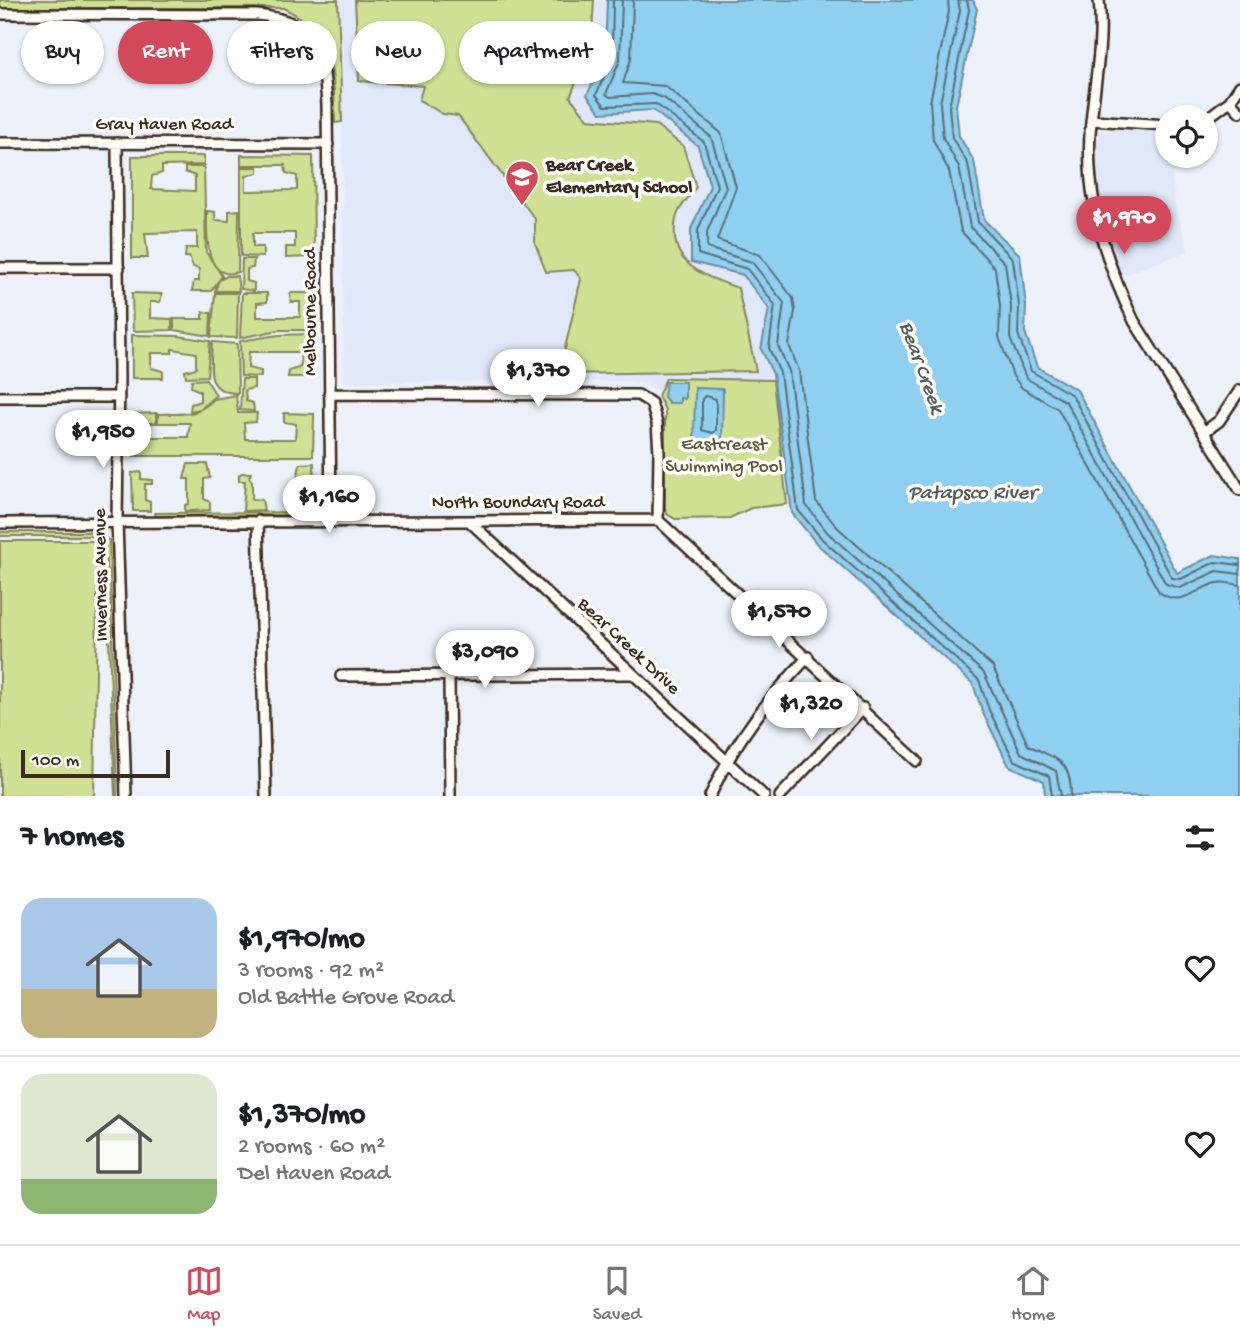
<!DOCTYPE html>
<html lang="en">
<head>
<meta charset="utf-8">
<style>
	:root { --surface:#fff; --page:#f2f2f2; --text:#202124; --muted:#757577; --line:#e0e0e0; --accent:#d1495b }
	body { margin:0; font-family:"Gochi Hand",sans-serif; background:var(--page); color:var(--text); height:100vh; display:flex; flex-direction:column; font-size:26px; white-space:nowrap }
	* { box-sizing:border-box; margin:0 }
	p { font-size:23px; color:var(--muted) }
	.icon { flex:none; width:38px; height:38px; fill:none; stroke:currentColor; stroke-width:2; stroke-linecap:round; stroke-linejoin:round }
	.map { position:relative; height:796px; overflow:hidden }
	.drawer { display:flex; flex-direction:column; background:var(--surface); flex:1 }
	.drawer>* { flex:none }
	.top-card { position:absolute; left:21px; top:21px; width:700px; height:63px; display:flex; gap:14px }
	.buttons { position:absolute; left:1155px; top:105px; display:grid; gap:14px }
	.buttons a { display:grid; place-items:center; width:63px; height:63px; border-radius:50%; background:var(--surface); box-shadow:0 2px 5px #0004; font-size:35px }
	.scale { position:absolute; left:21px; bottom:18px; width:149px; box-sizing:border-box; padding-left:7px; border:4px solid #3b2a1e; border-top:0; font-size:19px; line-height:24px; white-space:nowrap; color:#3b2a1e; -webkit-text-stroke:5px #fdfcf7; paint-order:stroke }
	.price { position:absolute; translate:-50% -60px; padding:0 16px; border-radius:24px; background:#fff; color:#222; font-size:23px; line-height:46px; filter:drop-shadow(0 2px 4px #0008) }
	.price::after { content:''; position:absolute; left:50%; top:42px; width:21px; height:16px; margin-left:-10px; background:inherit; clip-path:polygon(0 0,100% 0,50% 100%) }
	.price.current { background:var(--accent); color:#fff }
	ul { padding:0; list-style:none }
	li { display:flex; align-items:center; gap:21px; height:175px; padding:0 21px }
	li+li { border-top:2px solid var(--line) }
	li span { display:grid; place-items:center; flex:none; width:196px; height:140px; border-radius:21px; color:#555 }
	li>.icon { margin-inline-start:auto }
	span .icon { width:84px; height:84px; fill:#fffc; stroke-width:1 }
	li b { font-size:30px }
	h2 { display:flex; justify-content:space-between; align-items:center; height:84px; padding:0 21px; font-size:30px }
	.chip { padding:0 24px; border-radius:32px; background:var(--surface); box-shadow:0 2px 5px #0004; font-size:24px; line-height:63px }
	.chip.current { background:var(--accent); color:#fff }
	.tab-bar { display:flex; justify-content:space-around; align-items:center; height:98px; border-top:2px solid var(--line); background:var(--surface); font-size:19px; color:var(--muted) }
	.tab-bar a { display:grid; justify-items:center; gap:4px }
	.tab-bar .current { color:var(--accent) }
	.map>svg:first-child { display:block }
</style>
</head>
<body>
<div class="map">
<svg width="1240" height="796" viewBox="0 0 1240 796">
	<rect width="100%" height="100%" fill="#ecf0f8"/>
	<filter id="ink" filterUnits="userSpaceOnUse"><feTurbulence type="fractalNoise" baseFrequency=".0143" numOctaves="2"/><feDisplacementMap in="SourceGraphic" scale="14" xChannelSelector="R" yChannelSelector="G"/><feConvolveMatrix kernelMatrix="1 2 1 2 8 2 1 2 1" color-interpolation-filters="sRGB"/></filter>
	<g filter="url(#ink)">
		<!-- built -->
		<path fill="#e0e7f8" d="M 338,0 L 607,0 L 605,57 L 587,95 L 601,113 L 653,110 L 698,146 L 710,186 L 691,229 L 743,275 L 769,309 L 761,349 L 774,379 L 666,378 L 660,392 L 648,385 L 630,381 L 344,382 L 342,122 Z
			M 1093,130 L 1167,131 L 1167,156 L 1170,156 L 1175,203 L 1188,251 L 1121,276 L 1096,193 Z"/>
		<!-- green -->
		<path fill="#cfe094" stroke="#858559" stroke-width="2" d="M 0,0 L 338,0 L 342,122 L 335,123 C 334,72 334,31 283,8 L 0,8 Z
			M 355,0 L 594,0 L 591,47 L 570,97 L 588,119 L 656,125 L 683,146 L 696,187 C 690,196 677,209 676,219 C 667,265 704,276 738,288 L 756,371 L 559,374 L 581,279 L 574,270 L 546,272 L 535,243 L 535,219 L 458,116 L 443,114 L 419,100 L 423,86 L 359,81 Z
			M 241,155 L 313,156 L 314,255 L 311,257 L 286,258 L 286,247 L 295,247 L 295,233 L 253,233 L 253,247 L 263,247 L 263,257 L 241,256 L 241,167 L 258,167 L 258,173 L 246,176 L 246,191 L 297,190 L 297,176 L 286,173 L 285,165 L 241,165 Z
			M 132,156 L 204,156 L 204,165 L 162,166 L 162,173 L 152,176 L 151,189 L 195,191 L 195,176 L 185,172 L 185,167 L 204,167 L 206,252 L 222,276 L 211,291 L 192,291 L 194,281 L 199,281 L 199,269 L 193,267 L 189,257 L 185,257 L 186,248 L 197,248 L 197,232 L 145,233 L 148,258 L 132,258 Z
			M 239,210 L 238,272 C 203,283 207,229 207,211 L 215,212 L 215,220 L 229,221 L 229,211 Z
			M 242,259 L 254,259 L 253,268 L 247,269 L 247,281 L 254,283 L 254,291 L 241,289 Z
			M 227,276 L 237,276 L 239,291 L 215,291 L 219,280 Z
			M 132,293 L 162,294 L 160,302 L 150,302 L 150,318 L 172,319 L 172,330 L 133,331 Z
			M 215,293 L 238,293 L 237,338 L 211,337 Z
			M 242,293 L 267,293 L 267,302 L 257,303 L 257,317 L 300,317 L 300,302 L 291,302 L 290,293 L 312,293 L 314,330 L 279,330 L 240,338 Z
			M 203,312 L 211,313 L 210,336 L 174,330 L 174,319 L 203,319 Z
			M 314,334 L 312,377 L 288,377 L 289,371 L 301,367 L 300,352 L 249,352 L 248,368 L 261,371 L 261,377 L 241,376 L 240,341 L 279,335 Z
			M 132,335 L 179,336 L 210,341 L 207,376 L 186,377 L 185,371 L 196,368 L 196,353 L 172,349 L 172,353 L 151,353 L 151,368 L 163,371 L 163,378 L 132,378 Z
			M 212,342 L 237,344 L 238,393 C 204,393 211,367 212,342 Z
			M 666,378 L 773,380 L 787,504 L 751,508 L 730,518 L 675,519 L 667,514 L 665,508 L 665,410 L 658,396 Z
			M 206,379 L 216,395 L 200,409 L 190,411 L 191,404 L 200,401 L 200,391 L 191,387 L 192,380 Z
			M 242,379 L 254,379 L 254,388 L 245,390 L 246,401 L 253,403 L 254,411 L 240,410 Z
			M 236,395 L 238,413 L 257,413 L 256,422 L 244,423 L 245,439 L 295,439 L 296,424 L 284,422 L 284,413 L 314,414 L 313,456 L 133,456 L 132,414 L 156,413 L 156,423 L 146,423 L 146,437 L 188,437 L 190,423 L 158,423 L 158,414 C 185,413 194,418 214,399 Z
			M 314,463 L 315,510 L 297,510 L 298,499 L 303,499 L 303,481 L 297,481 L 300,464 Z
			M 188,464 L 207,464 L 210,478 L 204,479 L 204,499 L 210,502 L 210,510 L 185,511 L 185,505 L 189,504 L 189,479 L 184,479 Z
			M 141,472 L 141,479 L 152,480 L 152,484 L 145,484 L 145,500 L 150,502 L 150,511 L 133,511 L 132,473 Z
			M 242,473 L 251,473 L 249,477 L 252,482 L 252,499 L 262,500 L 264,510 L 243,511 L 245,481 L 239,481 L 239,475 Z
			M 315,512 L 311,515 L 156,516 L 155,513 Z
			M 0,532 L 101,532 L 102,536 L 0,536 Z
			M 105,539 L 109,540 L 117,796 L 115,796 Z
			M 0,541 L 98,541 L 94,796 L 0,796 Z"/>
		<!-- water -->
		<path fill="#8fcff0" stroke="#6d8d9c" stroke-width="2" d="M 607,0 L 973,0 L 977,9 L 956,106 L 959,136 L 974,161 L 984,220 L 1020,255 L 1026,306 L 1025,332 L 1037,367 L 1077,390 L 1177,573 L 1214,555 L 1240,559 L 1240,796 L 1045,796 L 1044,781 L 1009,766 L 983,713 L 973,684 L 817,544 L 792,513 L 773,374 L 761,349 L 769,309 L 743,275 L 691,262 L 691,229 L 710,186 L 698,146 L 653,110 L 601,113 L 587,95 L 605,57 Z
			M 666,382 L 685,382 L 685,399 L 680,398 L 680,403 L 669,403 L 664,397 Z
			M 695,388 L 723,389 L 722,440 L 701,440 L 694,444 Z"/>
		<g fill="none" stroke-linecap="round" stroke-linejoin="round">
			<!-- shore -->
			<path stroke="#5d6c72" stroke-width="2" d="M 613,0 L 612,58 L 596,95 L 605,106 L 656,104 L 704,142 L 717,186 L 698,230 L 698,254 L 747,269 L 775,305 L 769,348 L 780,373 L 798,510 L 822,539 L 979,680 L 989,710 L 1014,760 L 1049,776 L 1052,796
				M 622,0 L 620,60 L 606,94 L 610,97 L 652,94 L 664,98 L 711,137 L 726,187 L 707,232 L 707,248 L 752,262 L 784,303 L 778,346 L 789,371 L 806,505 L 828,533 L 984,673 L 1021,753 L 1056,771 L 1061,796
				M 633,0 L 631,59 L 623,83 L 665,86 L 721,133 L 736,187 L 717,240 L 760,255 L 793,298 L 795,311 L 789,345 L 799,371 L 816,501 L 836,526 L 993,667 L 1028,745 C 1057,760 1071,758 1071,796
				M 948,0 L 949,11 L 930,102 L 933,140 L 949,171 L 961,231 L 995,268 L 1000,306 L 999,337 L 1013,376 L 1022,388 L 1058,409 L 1159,592 C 1182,609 1195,588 1217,583 C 1224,581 1233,584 1240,585
				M 958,0 L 960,11 L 940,103 L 943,138 L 959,167 L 970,227 L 1005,263 L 1011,306 L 1010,338 L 1026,378 L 1066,402 L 1166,584 L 1180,588 L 1217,571 L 1240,574
				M 967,0 L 969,10 L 949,107 L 952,138 L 968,164 L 978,222 L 1013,259 L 1019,306 L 1018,334 L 1031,371 L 1072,395 L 1172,578 L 1181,579 L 1215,562 L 1240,565
				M 705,396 L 716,399 L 716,430 L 713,433 L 702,430 L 702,399 Z"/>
			<!-- minor casing -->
			<g stroke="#3b2a1e" stroke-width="14">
				<path id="minor" d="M 1099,0 C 1104,45 1093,90 1090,134 C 1086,198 1106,264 1134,321 L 1240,490
					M 0,14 L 257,15 C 318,21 323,50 327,104 L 331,520
					M 1230,101 L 1240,112
					M 1206,119 L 1230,101 L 1240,86
					M 1091,120 L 1167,125
					M 0,143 L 328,144
					M 117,143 L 119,378 L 117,522 L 126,796
					M 0,268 L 119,268
					M 329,394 L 638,395 L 651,403 L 657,423 L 659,452 L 658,520
					M 0,397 L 119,397
					M 1204,432 L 1219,421 L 1240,390
					M 658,520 L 917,761
					M 258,521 L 266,796
					M 469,521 L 764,796
					M 0,523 L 658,520
					M 449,675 L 450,796
					M 341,676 L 630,674
					M 710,796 C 734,742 767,700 808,657
					M 780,796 L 863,708"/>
			</g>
			<!-- minor -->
			<use href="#minor" stroke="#fdfcf7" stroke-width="9"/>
		</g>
	</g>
	<!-- icons -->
	<defs>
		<g id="school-pin" transform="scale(1.75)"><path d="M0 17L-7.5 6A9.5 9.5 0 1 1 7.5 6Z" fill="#d1495b" stroke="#fdfcf7"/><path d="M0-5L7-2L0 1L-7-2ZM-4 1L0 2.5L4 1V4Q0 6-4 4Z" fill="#fff"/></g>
	</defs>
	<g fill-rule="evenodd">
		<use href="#school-pin" x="522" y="177"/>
	</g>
	<g text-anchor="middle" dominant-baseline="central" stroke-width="7" stroke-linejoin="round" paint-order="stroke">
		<!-- street labels -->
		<g font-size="19" fill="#3b2a1e" stroke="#fdfcf7">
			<text x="164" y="125">Gray Haven Road</text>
			<text transform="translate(311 312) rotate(-90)">Melbourne Road</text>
			<text x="518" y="503">North Boundary Road</text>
			<text transform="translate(102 575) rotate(-91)">Inverness Avenue</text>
			<text transform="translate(628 647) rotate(43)">Bear Creek Drive</text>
		</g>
		<!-- poi labels -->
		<g font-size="19" font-weight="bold" fill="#3b2a1e" stroke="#fdfcf7" text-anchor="start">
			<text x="546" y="166">Bear Creek<tspan x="546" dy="22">Elementary School</tspan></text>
		</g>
		<!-- park labels -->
		<g font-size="19" fill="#60583c" stroke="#fdfcf7">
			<text x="724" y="445">Eastcreast<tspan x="724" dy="22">Swimming Pool</tspan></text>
		</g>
		<!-- water labels -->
		<g font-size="21" font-style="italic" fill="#545c5d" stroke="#fdfcf7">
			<text transform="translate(920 368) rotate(70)">Bear Creek</text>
			<text x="972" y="494">Patapsco River</text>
		</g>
	</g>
</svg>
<div class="buttons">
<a><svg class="icon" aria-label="locate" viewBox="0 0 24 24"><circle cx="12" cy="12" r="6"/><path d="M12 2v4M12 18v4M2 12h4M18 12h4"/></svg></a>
</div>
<div class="scale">100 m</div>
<b class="price current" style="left:1124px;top:256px">$1,970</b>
<b class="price" style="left:538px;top:409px">$1,370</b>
<b class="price" style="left:103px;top:470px">$1,950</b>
<b class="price" style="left:329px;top:535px">$1,160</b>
<b class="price" style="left:779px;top:650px">$1,570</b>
<b class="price" style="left:485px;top:690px">$3,090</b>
<b class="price" style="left:811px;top:742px">$1,320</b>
<div class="top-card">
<a class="chip">Buy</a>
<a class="chip current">Rent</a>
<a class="chip">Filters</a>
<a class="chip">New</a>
<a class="chip">Apartment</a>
</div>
</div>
<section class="drawer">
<h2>7 homes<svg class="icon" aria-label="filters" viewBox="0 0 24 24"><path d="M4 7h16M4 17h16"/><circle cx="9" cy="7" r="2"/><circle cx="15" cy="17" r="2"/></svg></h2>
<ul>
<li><span style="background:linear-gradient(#a9c7e8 65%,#c2b280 0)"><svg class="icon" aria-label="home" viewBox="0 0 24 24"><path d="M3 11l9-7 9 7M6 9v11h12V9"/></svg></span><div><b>$1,970/mo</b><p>3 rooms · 92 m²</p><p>Old Battle Grove Road</p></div><svg class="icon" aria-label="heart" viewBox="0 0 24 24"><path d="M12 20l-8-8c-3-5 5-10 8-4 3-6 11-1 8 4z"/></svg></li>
<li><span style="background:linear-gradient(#dfe7d0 75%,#8fb573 0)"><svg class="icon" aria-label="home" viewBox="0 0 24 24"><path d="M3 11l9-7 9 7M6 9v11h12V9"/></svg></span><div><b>$1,370/mo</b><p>2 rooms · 60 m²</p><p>Del Haven Road</p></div><svg class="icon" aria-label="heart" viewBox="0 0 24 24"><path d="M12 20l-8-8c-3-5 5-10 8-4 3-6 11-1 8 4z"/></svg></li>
</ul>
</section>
<nav class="tab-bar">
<a class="current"><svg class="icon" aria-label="map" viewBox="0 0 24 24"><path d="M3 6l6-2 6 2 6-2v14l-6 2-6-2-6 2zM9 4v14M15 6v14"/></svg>Map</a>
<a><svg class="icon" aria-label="saved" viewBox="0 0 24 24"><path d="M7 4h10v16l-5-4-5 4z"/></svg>Saved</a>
<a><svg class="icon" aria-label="home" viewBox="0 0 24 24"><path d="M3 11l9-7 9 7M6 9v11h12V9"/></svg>Home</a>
</nav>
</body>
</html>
